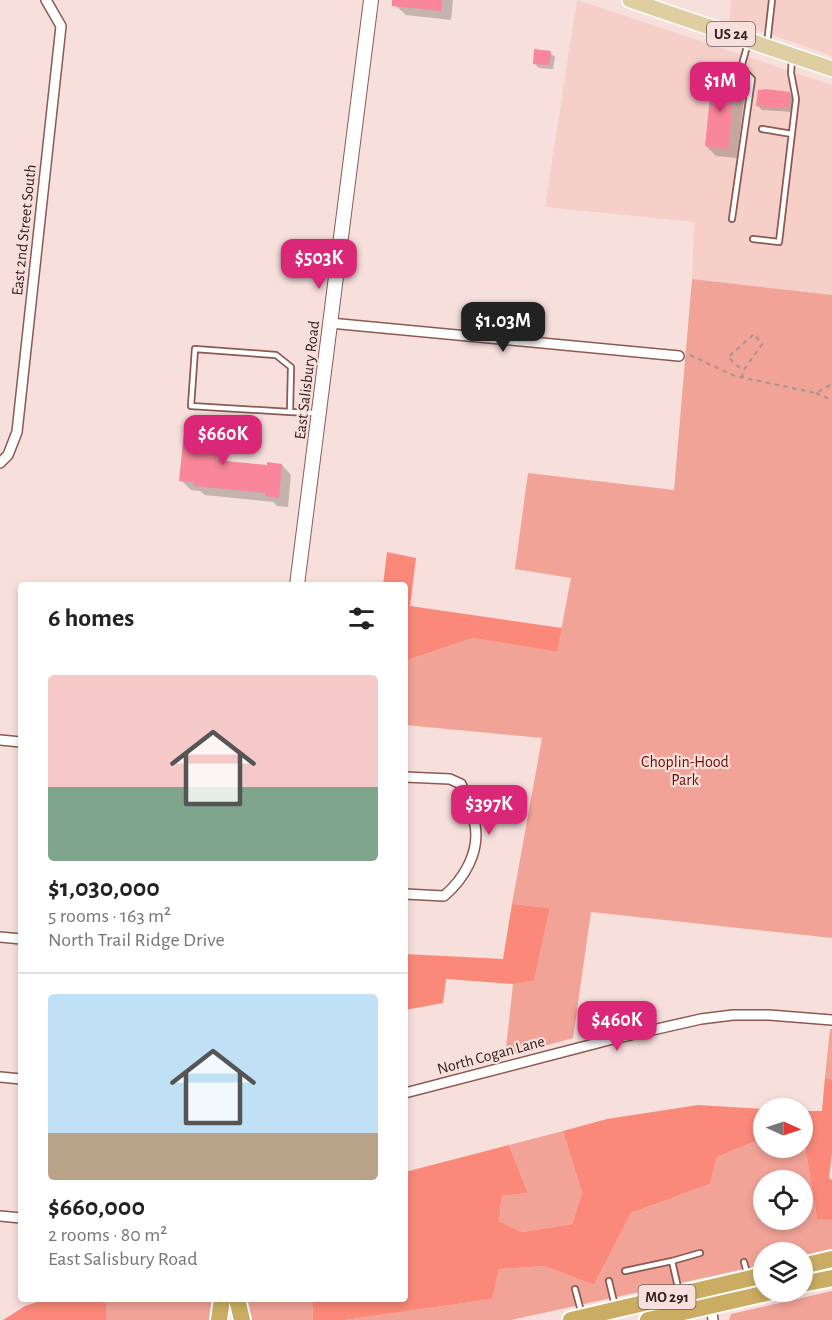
<!DOCTYPE html>
<html lang="en">
<head>
<meta charset="utf-8">
<style>
	:root { --surface:#fff; --page:#f2f2f2; --text:#222; --muted:#767676; --line:#e0e0e0; --accent:#db2777 }
	body { margin:0; font-family:"Alegreya Sans",sans-serif; background:var(--page); color:var(--text); height:100vh; display:flex; flex-direction:column; font-size:22px; white-space:nowrap }
	* { box-sizing:border-box; margin:0 }
	p { font-size:20px; color:var(--muted) }
	.icon { flex:none; width:33px; height:33px; fill:none; stroke:currentColor; stroke-width:2; stroke-linecap:round; stroke-linejoin:round }
	.map { position:relative; flex:1; overflow:hidden }
	.details { position:absolute; left:18px; top:582px; width:390px; height:720px; display:flex; flex-direction:column; background:var(--surface); border-radius:6px; box-shadow:0 3px 9px #0003 }
	.details>* { flex:none }
	.needle { width:39px; rotate:93deg }
	.controls { position:absolute; left:753px; top:1098px; display:grid; gap:12px }
	.controls a { display:grid; place-items:center; width:60px; height:60px; border-radius:50%; background:var(--surface); box-shadow:0 3px 9px #0003; font-size:30px }
	.price { position:absolute; translate:-50% -51px; padding:0 14px; border-radius:12px; background:var(--accent); color:#fff; font-size:20px; line-height:39px; filter:drop-shadow(0 2px 3px #0008) }
	.price::after { content:''; position:absolute; left:50%; top:36px; width:18px; height:14px; margin-left:-9px; background:inherit; clip-path:polygon(0 0,100% 0,50% 100%) }
	.price.active { background:#222; color:#fff }
	ul { padding:0; list-style:none }
	li { display:grid; align-content:center; gap:12px; height:318px; padding:0 30px }
	li+li { border-top:2px solid var(--line) }
	li span { display:grid; place-items:center; height:186px; border-radius:6px; color:#555 }
	li>.icon { margin-inline-start:auto }
	span .icon { width:108px; height:108px; fill:#fffc; stroke-width:1 }
	li b { font-size:26px }
	h2 { display:flex; justify-content:space-between; align-items:center; height:72px; padding:0 30px; font-size:26px }
	.map>svg:first-child { display:block }
</style>
</head>
<body>
<div class="map">
<svg width="832" height="1320" viewBox="0 0 832 1320">
	<rect width="100%" height="100%" fill="#f7e0dc"/>
	<!-- built -->
	<path fill="#f7cfc9" d="M 577,0 L 832,85 L 832,295 L 692,279 L 694,222 L 545,207 Z
		M 731,0 L 832,0 L 832,56 L 729,20 Z"/>
	<!-- green -->
	<path fill="#f2a397" fill-rule="evenodd" d="M 692,279 L 832,295 L 832,938 L 591,912 L 573,1038 L 505,1057 L 513,984 L 534,979 L 550,908 L 512,904 L 542,738 L 405,725 L 405,661 L 472,638 L 557,652 L 571,578 L 515,569 L 528,473 L 674,490 Z
		M 830,1029 L 832,1029 L 832,1080 L 825,1077 Z
		M 563,1131 L 582,1193 L 572,1224 L 522,1232 L 499,1221 L 502,1196 L 528,1193 L 509,1145 Z
		M 803,1135 L 817,1218 L 832,1220 L 832,1249 L 803,1256 L 802,1252 L 764,1252 L 763,1265 L 511,1320 L 345,1320 L 492,1299 L 499,1269 L 544,1266 L 594,1285 L 631,1213 L 710,1184 L 717,1157 L 763,1138 L 764,1148 L 802,1148 ZM 764,1180 L 802,1180 L 802,1220 L 764,1220 Z
		M 832,1291 L 832,1320 L 729,1320 L 731,1314 Z
		M 98,1299 L 215,1299 L 212,1320 L 106,1320 L 106,1303 Z
		M 246,1299 L 312,1299 L 313,1320 L 248,1320 Z"/>
	<!-- forest -->
	<path fill="#fa8979" d="M 387,552 L 416,558 L 410,606 L 562,628 L 557,652 L 472,638 L 405,661 L 405,585 L 383,585 Z
		M 512,904 L 550,908 L 534,980 L 513,984 L 446,979 L 443,1003 L 405,1010 L 405,954 L 503,959 Z
		M 825,1077 L 832,1080 L 832,1153 L 829,1178 L 832,1180 L 832,1220 L 817,1219 L 803,1135 L 803,1111 L 822,1111 Z
		M 698,1105 L 763,1109 L 763,1138 L 717,1157 L 710,1184 L 631,1213 L 594,1285 L 544,1266 L 499,1269 L 492,1299 L 345,1320 L 313,1320 L 312,1299 L 405,1299 L 405,1172 L 509,1145 L 528,1193 L 502,1196 L 499,1221 L 522,1232 L 572,1224 L 582,1193 L 563,1131 L 607,1119 Z
		M 46,1299 L 98,1299 L 106,1303 L 106,1320 L 3,1320 L 25,1306 Z"/>
	<!-- shadow -->
	<path fill="#0003" d="M 397,0 L 453,0 L 451,20 L 406,15 L 396,6 Z
		M 550,53 L 555,57 L 553,69 L 539,68 L 534,63 Z
		M 735,81 L 745,91 L 737,158 L 716,156 L 706,146 Z
		M 789,93 L 793,98 L 792,112 L 762,110 L 758,106 Z
		M 219,428 L 229,437 L 226,463 L 268,467 L 282,465 L 291,475 L 288,507 L 277,506 L 273,502 L 205,495 L 200,491 L 191,490 L 181,480 Z"/>
	<!-- building -->
	<path fill="#f9869b" d="M 392,0 L 442,0 L 441,11 L 392,6 Z
		M 534,49 L 551,51 L 549,65 L 533,64 Z
		M 712,77 L 735,80 L 728,149 L 705,146 Z
		M 766,89 L 790,92 L 788,108 L 756,106 L 758,90 Z
		M 185,423 L 220,426 L 216,460 L 267,465 L 267,462 L 282,464 L 279,498 L 265,496 L 266,493 L 193,486 L 194,482 L 179,481 Z"/>
	<g fill="none" stroke-linecap="round" stroke-linejoin="round">
		<!-- lane casing -->
		<g stroke="#8b5a52" stroke-width="8">
			<path id="lane" d="M 767,44 L 772,0
				M 762,129 L 792,134
				M 732,219 L 752,79 L 741,68 L 748,43
				M 753,239 L 779,242 L 796,99 L 791,73 L 792,58
				M 290,412 L 191,406 L 195,349 L 276,355 L 291,367 L 290,412 L 316,413
				M 795,1251 L 796,1252
				M 744,1262 L 748,1276
				M 625,1271 L 672,1261
				M 609,1281 L 615,1306
				M 575,1289 L 582,1315
				M 679,1292 L 672,1261 L 700,1253"/>
		</g>
		<!-- street casing -->
		<g stroke="#8b5a52" stroke-width="12">
			<path id="street" d="M 330,323 L 679,356
				M 0,463 L 8,455 L 17,432 L 61,26 L 46,0
				M 0,740 L 21,742
				M 405,777 L 450,779 L 461,784 C 466,797 473,811 475,825 C 480,852 464,879 444,896 L 405,894
				M 0,937 L 21,939
				M 0,1077 L 21,1079
				M 405,1093 L 613,1039 L 701,1019 L 733,1015 L 769,1015 L 832,1020
				M 0,1216 L 21,1218
				M 711,1305 L 713,1320"/>
		</g>
		<!-- secondary casing -->
		<g stroke="#8b5a52" stroke-width="16">
			<path id="secondary" d="M 297,585 L 371,0"/>
		</g>
		<!-- primary casing -->
		<g stroke="#fff" stroke-width="18">
			<path id="primary" d="M 630,0 L 832,69"/>
		</g>
		<!-- highway casing -->
		<g stroke="#fff" stroke-width="20">
			<path id="highway" d="M 802,1266 L 832,1259
				M 802,1284 L 832,1278
				M 237,1299 L 242,1320
				M 219,1320 L 222,1299
				M 571,1320 L 764,1275
				M 648,1320 L 771,1292"/>
		</g>
		<!-- path -->
		<path stroke="#a8928e" stroke-width="2" stroke-dasharray="4.5 4.5" stroke-linecap="butt" d="M 690,355 L 735,376 L 816,393 L 832,384
			M 742,378 L 743,371 L 762,344 L 754,334 L 728,357 L 743,371
			M 816,393 L 832,400"/>
		<!-- lane -->
		<use href="#lane" stroke="#fff" stroke-width="4.5"/>
		<!-- street -->
		<use href="#street" stroke="#fff" stroke-width="9"/>
		<!-- secondary -->
		<use href="#secondary" stroke="#fff" stroke-width="14"/>
		<!-- primary -->
		<use href="#primary" stroke="#dfcea1" stroke-width="15"/>
		<!-- highway -->
		<use href="#highway" stroke="#caad62" stroke-width="16"/>
	</g>
	<g text-anchor="middle" dominant-baseline="central" stroke-width="4.5" stroke-linejoin="round" paint-order="stroke">
		<!-- shield labels -->
		<g fill="#f7e0dc" stroke="#6e5a56" stroke-width="1.5">
			<rect x="707" y="22" width="48" height="24" rx="4.5"/>
			<rect x="638.5" y="1285" width="57" height="24" rx="4.5"/>
		</g>
		<g font-size="15" font-weight="bold" fill="#34201d">
			<text x="731" y="34">US 24</text>
			<text x="667" y="1297">MO 291</text>
		</g>
		<!-- street labels -->
		<g font-size="16" fill="#34201d" stroke="#f7e0dc">
			<text transform="translate(24 230) rotate(-84)">East 2nd Street South</text>
			<text transform="translate(307 380) rotate(-83)">East Salisbury Road</text>
			<text transform="translate(491 1055) rotate(-15)">North Cogan Lane</text>
		</g>
		<!-- park labels -->
		<g font-size="16" fill="#720a06" stroke="#f7e0dc">
			<text x="685" y="762">Choplin-Hood<tspan x="685" dy="18">Park</tspan></text>
		</g>
	</g>
</svg>
<div class="controls">
<a><svg class="needle" viewBox="-14 -14 28 28"><path d="M0-13l5 13h-10z" fill="#e53935"/><path d="M0 13l5-13h-10z" fill="#767676"/></svg></a>
<a><svg class="icon" aria-label="locate" viewBox="0 0 24 24"><circle cx="12" cy="12" r="6"/><path d="M12 2v4M12 18v4M2 12h4M18 12h4"/></svg></a>
<a><svg class="icon" aria-label="layers" viewBox="0 0 24 24"><path d="M12 4l9 5-9 5-9-5zM3 14l9 5 9-5"/></svg></a>
</div>
<b class="price" style="left:720px;top:113px">$1M</b>
<b class="price" style="left:319px;top:290px">$503K</b>
<b class="price active" style="left:503px;top:353px">$1.03M</b>
<b class="price" style="left:223px;top:466px">$660K</b>
<b class="price" style="left:489px;top:836px">$397K</b>
<b class="price" style="left:617px;top:1052px">$460K</b>
<section class="details">
<h2>6 homes<svg class="icon" aria-label="filters" viewBox="0 0 24 24"><path d="M4 7h16M4 17h16"/><circle cx="9" cy="7" r="2"/><circle cx="15" cy="17" r="2"/></svg></h2>
<ul>
<li><span style="background:linear-gradient(#f6c9c9 60%,#7fa58c 0)"><svg class="icon" aria-label="home" viewBox="0 0 24 24"><path d="M3 11l9-7 9 7M6 9v11h12V9"/></svg></span><div><b>$1,030,000</b><p>5 rooms · 163 m²</p><p>North Trail Ridge Drive</p></div></li>
<li><span style="background:linear-gradient(#bfe0f5 75%,#b9a48a 0)"><svg class="icon" aria-label="home" viewBox="0 0 24 24"><path d="M3 11l9-7 9 7M6 9v11h12V9"/></svg></span><div><b>$660,000</b><p>2 rooms · 80 m²</p><p>East Salisbury Road</p></div></li>
</ul>
</section>
</div>
</body>
</html>
